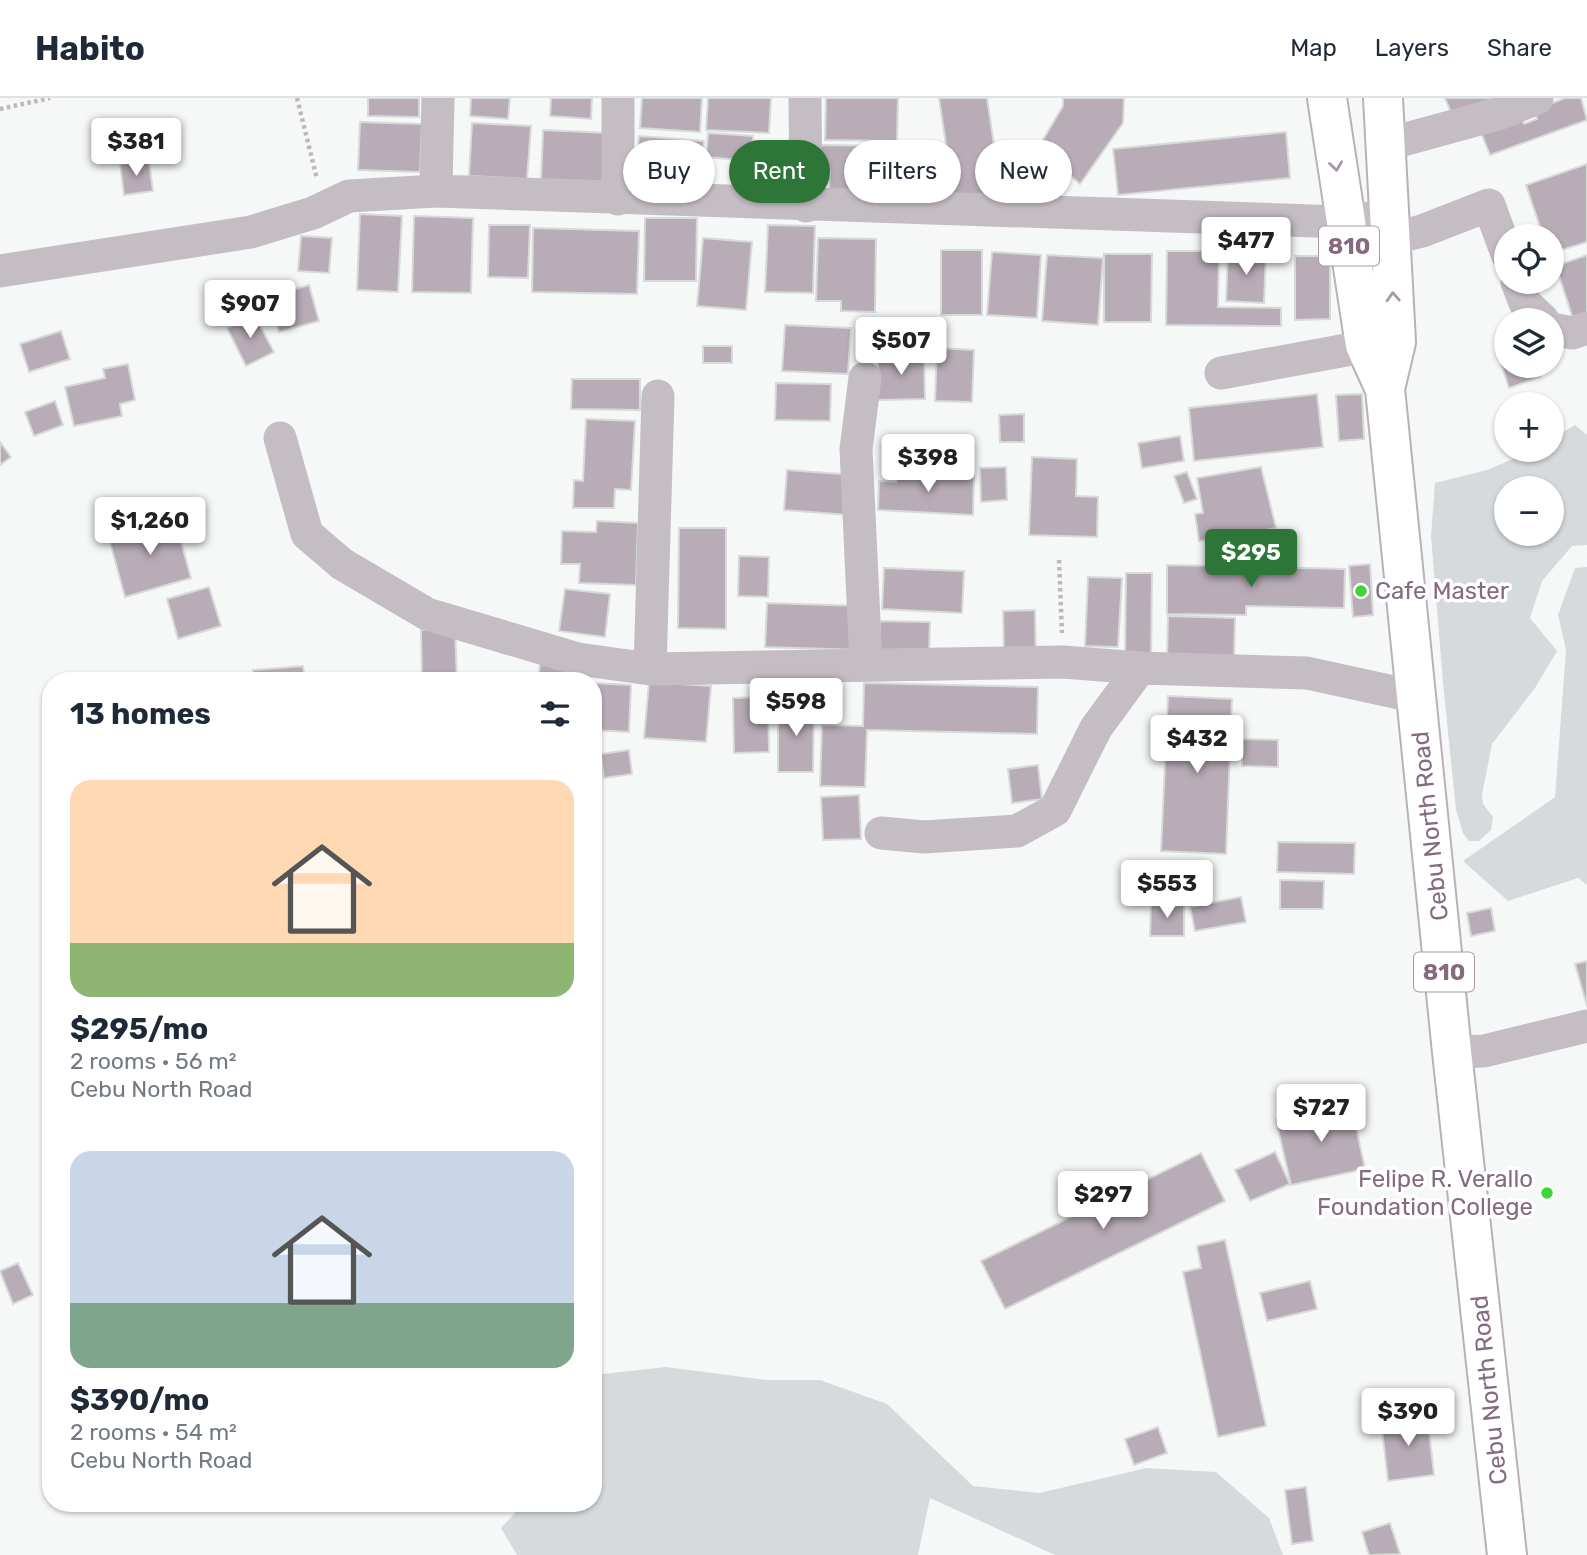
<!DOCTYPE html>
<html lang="en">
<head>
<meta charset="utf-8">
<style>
	:root { --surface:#fff; --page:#f2f2f3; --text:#1f2937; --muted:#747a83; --line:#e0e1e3; --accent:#2d7638 }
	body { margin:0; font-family:Rubik,sans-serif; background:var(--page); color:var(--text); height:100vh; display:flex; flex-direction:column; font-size:26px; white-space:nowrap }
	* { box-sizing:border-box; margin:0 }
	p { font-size:23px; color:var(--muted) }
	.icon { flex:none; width:38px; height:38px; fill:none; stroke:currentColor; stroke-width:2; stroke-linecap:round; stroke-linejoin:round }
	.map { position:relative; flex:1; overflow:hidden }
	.side { position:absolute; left:42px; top:574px; width:560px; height:840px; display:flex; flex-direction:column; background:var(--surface); border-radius:28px; box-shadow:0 2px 5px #0004 }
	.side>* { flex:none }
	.top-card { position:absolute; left:623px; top:42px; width:665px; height:63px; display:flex; gap:14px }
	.controls { position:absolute; left:1494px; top:126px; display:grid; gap:14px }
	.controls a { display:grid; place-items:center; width:70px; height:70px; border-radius:50%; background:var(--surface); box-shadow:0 2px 5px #0004; font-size:35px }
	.price { position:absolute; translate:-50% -60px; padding:0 16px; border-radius:7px; background:#fff; color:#222; font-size:23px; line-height:46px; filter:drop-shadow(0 2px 4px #0008) }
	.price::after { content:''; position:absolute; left:50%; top:42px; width:21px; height:16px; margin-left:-10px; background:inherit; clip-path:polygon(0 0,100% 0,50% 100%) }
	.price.current { background:var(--accent); color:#fff }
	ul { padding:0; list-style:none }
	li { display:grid; align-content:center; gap:14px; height:371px; padding:0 28px }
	li span { display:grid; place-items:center; height:217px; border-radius:21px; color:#555 }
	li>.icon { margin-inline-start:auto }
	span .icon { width:126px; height:126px; fill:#fffc; stroke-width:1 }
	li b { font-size:30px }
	h2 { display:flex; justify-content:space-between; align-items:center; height:84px; padding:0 28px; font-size:30px }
	.pill { padding:0 24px; border-radius:32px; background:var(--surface); box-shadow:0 2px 5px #0004; font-size:24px; line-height:63px }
	.pill.current { background:var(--accent); color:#fff }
	header { display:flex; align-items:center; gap:42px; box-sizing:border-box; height:98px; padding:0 35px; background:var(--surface); border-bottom:2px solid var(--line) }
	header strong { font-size:33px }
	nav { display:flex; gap:38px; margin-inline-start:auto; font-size:24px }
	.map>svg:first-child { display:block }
</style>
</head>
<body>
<header>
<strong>Habito</strong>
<nav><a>Map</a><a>Layers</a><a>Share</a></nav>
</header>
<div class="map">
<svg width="1587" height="1457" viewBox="0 0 1587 1457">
	<rect width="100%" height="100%" fill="#f6f8f8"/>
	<!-- green -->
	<path fill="#d6dadd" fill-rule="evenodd" d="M 1575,327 L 1587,337 L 1587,447 L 1572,448 L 1542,483 L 1530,520 L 1557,553 L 1535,590 L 1492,646 L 1482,697 L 1483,706 L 1493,719 L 1491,732 L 1479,743 L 1469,743 L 1463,735 L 1456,712 L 1443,585 L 1431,438 L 1435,385 L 1487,372 L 1534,352 L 1552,352 L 1552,341 ZM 1507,390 L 1552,390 L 1552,436 L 1507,436 Z
		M 1587,469 L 1587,787 L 1578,780 L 1508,803 L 1463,763 L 1555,699 L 1566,552 L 1558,517 L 1575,470 Z
		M 666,1269 L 766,1282 L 820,1282 L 887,1306 L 973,1388 L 1039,1395 L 1147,1370 L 1216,1374 L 1269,1420 L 1283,1457 L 1055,1457 L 930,1400 L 918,1457 L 517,1457 L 501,1430 L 524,1405 L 593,1405 L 593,1277 Z"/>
	<!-- building -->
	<path fill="#b8acb7" stroke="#d8dada" stroke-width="2" d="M 368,0 L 419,0 L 419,19 L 368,18 Z
		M 471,0 L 510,0 L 508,21 L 470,18 Z
		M 551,0 L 592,0 L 591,21 L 550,18 Z
		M 642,0 L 702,0 L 700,34 L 640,30 Z
		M 708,0 L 771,0 L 769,35 L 706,32 Z
		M 826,0 L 898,0 L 897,43 L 825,42 Z
		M 939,0 L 987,0 L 1002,100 L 955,107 Z
		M 1063,0 L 1124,0 L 1123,25 L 1080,86 L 1038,50 L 1063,8 Z
		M 1445,0 L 1494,0 L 1452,17 Z
		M 1565,0 L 1581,0 L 1587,22 L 1490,57 L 1480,32 L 1518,11 L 1524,26 L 1537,21 L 1531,6 L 1550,6 Z
		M 360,24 L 422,26 L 420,74 L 358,72 Z
		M 472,25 L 531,28 L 527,81 L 469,78 Z
		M 543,32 L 608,35 L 606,84 L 541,82 Z
		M 1286,34 L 1290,80 L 1118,97 L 1113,51 Z
		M 708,35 L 753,38 L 751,63 L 706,59 Z
		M 639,38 L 704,43 L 700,91 L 634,86 Z
		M 819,47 L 896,48 L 896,97 L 829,96 L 830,73 L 818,72 Z
		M 149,63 L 153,93 L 124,97 L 120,66 Z
		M 1587,66 L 1587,144 L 1552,155 L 1552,138 L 1543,138 L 1526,87 Z
		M 360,116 L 402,118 L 398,194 L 357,192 Z
		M 414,118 L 473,120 L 471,195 L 412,194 Z
		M 645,120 L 697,120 L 696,183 L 644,183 Z
		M 489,127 L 530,127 L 528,180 L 488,179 Z
		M 768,127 L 815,128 L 813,195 L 765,194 Z
		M 533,130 L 639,133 L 637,196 L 532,194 Z
		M 301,138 L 332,140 L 329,175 L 298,173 Z
		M 703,140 L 752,144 L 746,212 L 697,208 Z
		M 818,140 L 876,141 L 875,214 L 841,213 L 841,203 L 816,203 Z
		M 941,152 L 982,152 L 982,217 L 941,217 Z
		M 1167,153 L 1219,153 L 1218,209 L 1281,210 L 1281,228 L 1166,227 Z
		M 1228,153 L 1266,155 L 1264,205 L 1226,203 Z
		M 992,154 L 1041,157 L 1037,220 L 987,217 Z
		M 1104,156 L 1152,156 L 1151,224 L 1104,224 Z
		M 1047,157 L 1103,160 L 1098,227 L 1042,223 Z
		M 1587,157 L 1587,220 L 1574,224 L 1556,168 Z
		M 1295,158 L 1330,158 L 1330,221 L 1295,222 Z
		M 309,187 L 319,223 L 279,234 L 269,199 Z
		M 254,216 L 274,254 L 246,268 L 227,230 Z
		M 785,227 L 851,230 L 848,276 L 782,273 Z
		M 61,233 L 70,261 L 29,274 L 20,246 Z
		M 703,248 L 732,248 L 732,265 L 703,265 Z
		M 937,250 L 974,252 L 972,304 L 935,303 Z
		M 878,256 L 924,256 L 925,301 L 878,302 Z
		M 1507,260 L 1507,268 L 1536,268 L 1540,279 L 1509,290 L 1500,262 Z
		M 128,266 L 135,302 L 120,306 L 122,318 L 74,328 L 65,289 L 105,280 L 103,271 Z
		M 572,281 L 640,281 L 640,312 L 571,311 Z
		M 776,285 L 831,286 L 830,323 L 775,322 Z
		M 1317,296 L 1323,349 L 1194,363 L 1189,310 Z
		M 1362,296 L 1364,341 L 1339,343 L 1336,297 Z
		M 55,303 L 63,327 L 34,338 L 25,314 Z
		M 1024,316 L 1024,344 L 1000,344 L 999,317 Z
		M 586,321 L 635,323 L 631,392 L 615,391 L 614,410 L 573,410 L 574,382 L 583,383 Z
		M 1180,338 L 1184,363 L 1142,370 L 1138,345 Z
		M 919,342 L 969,345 L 966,374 L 917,370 Z
		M 0,344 L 11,359 L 0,367 Z
		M 1032,359 L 1077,361 L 1076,398 L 1098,399 L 1097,439 L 1029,437 Z
		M 1006,369 L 1007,402 L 981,404 L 980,370 Z
		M 1261,369 L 1276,430 L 1199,443 L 1195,416 L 1203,415 L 1197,380 Z
		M 787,372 L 854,377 L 850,417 L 784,412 Z
		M 1187,374 L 1197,401 L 1184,405 L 1174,378 Z
		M 897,375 L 974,377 L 973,417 L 878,412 L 879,383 L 896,384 Z
		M 174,418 L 191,480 L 125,499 L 108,437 Z
		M 597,423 L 638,425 L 636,487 L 579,485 L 580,466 L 561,466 L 562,433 L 596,434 Z
		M 679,430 L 726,430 L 726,531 L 678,530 Z
		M 739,458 L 769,459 L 768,499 L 738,498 Z
		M 1370,466 L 1373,517 L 1353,519 L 1349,468 Z
		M 1167,467 L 1345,471 L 1344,510 L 1246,508 L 1246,517 L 1167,516 Z
		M 884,470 L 964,473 L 962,515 L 882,511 Z
		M 1126,475 L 1152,475 L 1151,566 L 1125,565 Z
		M 1088,479 L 1122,480 L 1118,549 L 1085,548 Z
		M 209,489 L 221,528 L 178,541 L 167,501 Z
		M 565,491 L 610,496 L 605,539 L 559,533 Z
		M 767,505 L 862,508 L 861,552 L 765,549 Z
		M 1035,512 L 1036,559 L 1004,560 L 1003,513 Z
		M 1168,518 L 1235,520 L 1234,562 L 1167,561 Z
		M 880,523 L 930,524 L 929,558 L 879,558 Z
		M 455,531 L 457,583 L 422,583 L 421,532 Z
		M 540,566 L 572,571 L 570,583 L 538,583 Z
		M 303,568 L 305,583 L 254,583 L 253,572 Z
		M 649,584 L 711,588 L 706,644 L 644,640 Z
		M 593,585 L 631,587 L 629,634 L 593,632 Z
		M 864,585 L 1038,589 L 1037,636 L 867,632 L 865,689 L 820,688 L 822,627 L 863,628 Z
		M 1168,598 L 1232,601 L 1226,756 L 1161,753 Z
		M 768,599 L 769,654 L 734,655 L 733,600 Z
		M 778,607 L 814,607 L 813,674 L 778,674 Z
		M 1242,641 L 1278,642 L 1278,669 L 1242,668 Z
		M 629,652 L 632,676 L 604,680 L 601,656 Z
		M 1038,667 L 1042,701 L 1012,705 L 1008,671 Z
		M 859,697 L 861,741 L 823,742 L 821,699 Z
		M 1278,744 L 1355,745 L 1354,776 L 1277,774 Z
		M 1280,782 L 1324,783 L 1323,811 L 1280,811 Z
		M 1241,799 L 1246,824 L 1195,833 L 1190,809 Z
		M 1151,806 L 1184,806 L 1184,838 L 1150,838 Z
		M 1491,810 L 1495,833 L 1471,838 L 1467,815 Z
		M 1587,863 L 1587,908 L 1575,866 Z
		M 1351,1005 L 1365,1071 L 1291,1087 L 1276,1022 Z
		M 1275,1054 L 1290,1086 L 1250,1103 L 1235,1072 Z
		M 1201,1055 L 1225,1103 L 1005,1211 L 981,1163 Z
		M 1225,1142 L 1266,1328 L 1218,1339 L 1183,1174 L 1201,1170 L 1197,1148 Z
		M 18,1165 L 33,1197 L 13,1206 L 0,1173 Z
		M 1310,1183 L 1317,1211 L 1267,1223 L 1260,1195 Z
		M 1427,1316 L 1434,1377 L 1388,1383 L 1381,1322 Z
		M 1158,1329 L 1167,1355 L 1134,1367 L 1125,1341 Z
		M 1306,1389 L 1313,1443 L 1292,1446 L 1285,1392 Z
		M 1390,1425 L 1400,1456 L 1369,1457 L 1362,1434 Z"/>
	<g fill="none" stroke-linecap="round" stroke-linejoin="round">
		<!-- highway casing -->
		<g stroke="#b9b1b7" stroke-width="42">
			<path id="highway" d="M 1327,0 L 1365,247 L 1385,291 L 1452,954 L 1507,1457
				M 1383,0 L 1396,244 L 1385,291"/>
		</g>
		<!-- path -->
		<path stroke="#beb8bd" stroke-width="4.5" stroke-dasharray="3.5 3.5" stroke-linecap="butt" d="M 297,0 L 317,81
			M 0,11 L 50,0
			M 1059,462 L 1062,535"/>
		<!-- minor -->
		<path stroke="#c5bdc4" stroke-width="33" d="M 618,0 L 618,101
			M 805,0 L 806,108
			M 1388,46 L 1501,15 L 1537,0
			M 436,93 L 438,0
			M 1390,141 L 1422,133 L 1489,107 L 1507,156
			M 0,173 L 251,134 L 313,115 L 349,98 L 436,93 L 1343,124 L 1389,117
			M 1517,184 L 1525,205 L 1543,222
			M 1552,231 L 1572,235 L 1587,230
			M 1221,275 L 1390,244
			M 865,280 L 856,351 L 866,567
			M 280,340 L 307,436 L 342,466 L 427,516 L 578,561 L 650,571 L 1063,564 L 1140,570 L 1307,575 L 1417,599
			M 650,571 L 658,298
			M 881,735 L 924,739 L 1017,733 L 1055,712 L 1096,630 L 1140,570
			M 1452,954 L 1484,953 L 1587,928"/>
		<!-- highway -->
		<use href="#highway" stroke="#fff" stroke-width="38"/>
	</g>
	<!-- one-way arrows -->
	<defs><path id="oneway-chevron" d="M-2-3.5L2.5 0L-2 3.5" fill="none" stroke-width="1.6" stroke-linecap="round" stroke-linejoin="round" transform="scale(1.75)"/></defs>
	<g stroke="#aa97a6">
		<use href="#oneway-chevron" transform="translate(1336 68) rotate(82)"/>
		<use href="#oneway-chevron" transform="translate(1393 199) rotate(-93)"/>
	</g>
	<!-- markers -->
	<g fill="#3fd539" stroke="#fff" stroke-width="2.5">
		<circle cx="1361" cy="493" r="7"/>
		<circle cx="1547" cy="1095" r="7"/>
	</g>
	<g text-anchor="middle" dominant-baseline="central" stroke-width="7" stroke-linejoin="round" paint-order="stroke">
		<!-- shield labels -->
		<g fill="#fff" stroke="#aa97a6" stroke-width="2">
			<rect x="1319" y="128.5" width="60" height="39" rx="5"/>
			<rect x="1414" y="854.5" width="60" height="39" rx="5"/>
		</g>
		<g font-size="23" font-weight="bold" fill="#856a80">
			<text x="1349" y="148">810</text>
			<text x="1444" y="874">810</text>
		</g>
		<!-- poi labels -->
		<g font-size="24" fill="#856a80" stroke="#fff" text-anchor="start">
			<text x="1375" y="493">Cafe Master</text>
			<text x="1533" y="1081" text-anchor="end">Felipe R. Verallo<tspan x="1533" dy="28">Foundation College</tspan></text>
		</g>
		<!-- street labels -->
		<g font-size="24" fill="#856a80" stroke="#fff">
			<text transform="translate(1430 728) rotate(-96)">Cebu North Road</text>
			<text transform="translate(1489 1292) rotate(-96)">Cebu North Road</text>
		</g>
	</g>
</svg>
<div class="controls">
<a><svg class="icon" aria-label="locate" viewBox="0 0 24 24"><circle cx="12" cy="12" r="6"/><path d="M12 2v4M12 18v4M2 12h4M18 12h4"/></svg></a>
<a><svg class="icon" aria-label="layers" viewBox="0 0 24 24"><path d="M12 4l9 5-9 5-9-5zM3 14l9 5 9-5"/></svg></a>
<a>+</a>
<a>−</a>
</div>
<b class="price" style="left:136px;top:80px">$381</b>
<b class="price" style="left:1246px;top:179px">$477</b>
<b class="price" style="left:250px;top:242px">$907</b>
<b class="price" style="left:901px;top:279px">$507</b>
<b class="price" style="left:928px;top:396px">$398</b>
<b class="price" style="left:150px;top:459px">$1,260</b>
<b class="price current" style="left:1251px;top:491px">$295</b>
<b class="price" style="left:796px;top:640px">$598</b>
<b class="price" style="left:1197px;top:677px">$432</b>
<b class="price" style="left:1167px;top:822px">$553</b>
<b class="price" style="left:1321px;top:1046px">$727</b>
<b class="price" style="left:1103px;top:1133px">$297</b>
<b class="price" style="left:1408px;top:1350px">$390</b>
<div class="top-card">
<a class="pill">Buy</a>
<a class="pill current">Rent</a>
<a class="pill">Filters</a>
<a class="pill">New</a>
</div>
<section class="side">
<h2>13 homes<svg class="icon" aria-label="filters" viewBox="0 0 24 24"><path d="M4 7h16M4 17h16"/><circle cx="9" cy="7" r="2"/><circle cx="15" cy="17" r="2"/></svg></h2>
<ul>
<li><span style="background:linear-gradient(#ffd9b3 75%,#8fb573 0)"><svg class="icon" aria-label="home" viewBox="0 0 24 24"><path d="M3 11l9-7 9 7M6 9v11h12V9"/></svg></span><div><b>$295/mo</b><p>2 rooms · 56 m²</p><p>Cebu North Road</p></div></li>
<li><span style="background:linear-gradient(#c9d6e8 70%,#7fa58c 0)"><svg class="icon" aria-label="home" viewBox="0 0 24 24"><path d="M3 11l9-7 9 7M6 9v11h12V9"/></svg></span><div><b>$390/mo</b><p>2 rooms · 54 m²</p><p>Cebu North Road</p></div></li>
</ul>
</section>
</div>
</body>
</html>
